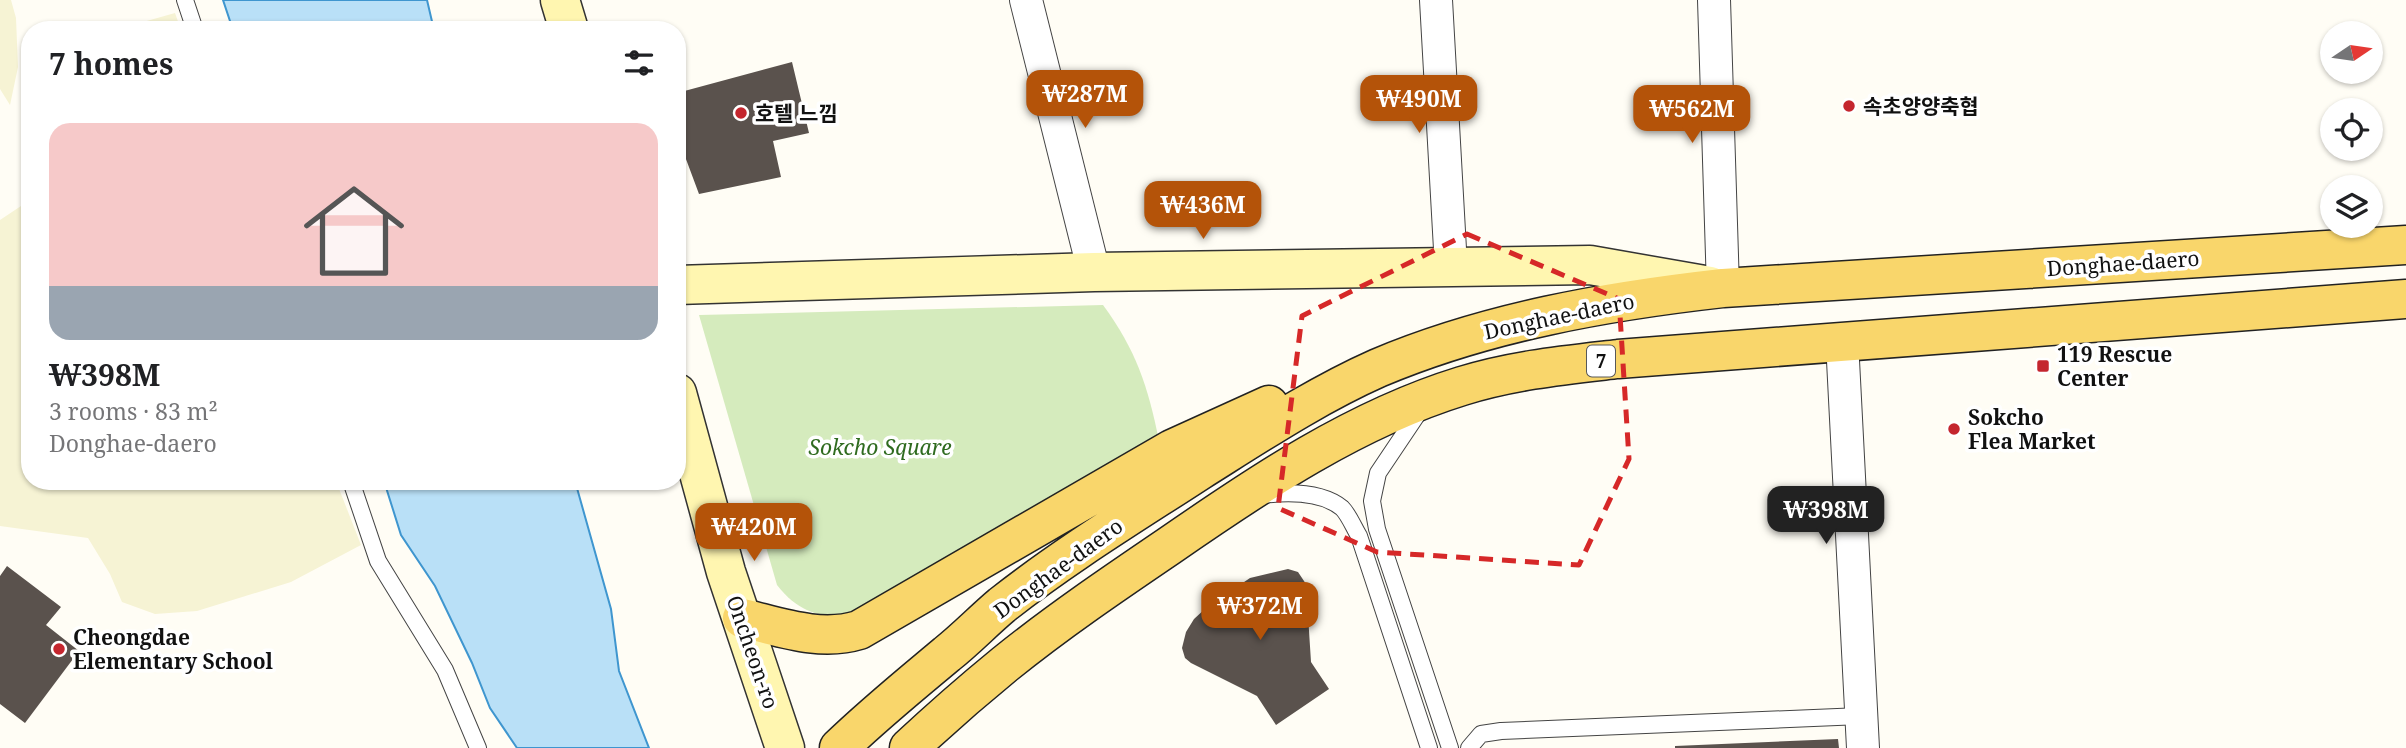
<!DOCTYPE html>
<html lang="en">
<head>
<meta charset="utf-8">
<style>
	:root { --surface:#fff; --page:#f6f6f6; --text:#202124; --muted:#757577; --line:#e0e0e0; --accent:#b45309 }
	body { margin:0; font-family:"Noto Serif","Noto Sans KR",serif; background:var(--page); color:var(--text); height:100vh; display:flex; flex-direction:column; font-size:26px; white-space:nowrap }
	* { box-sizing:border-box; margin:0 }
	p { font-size:23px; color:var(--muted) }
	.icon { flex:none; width:38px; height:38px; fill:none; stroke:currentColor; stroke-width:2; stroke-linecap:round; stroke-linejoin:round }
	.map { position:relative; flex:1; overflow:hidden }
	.details { position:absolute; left:21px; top:21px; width:665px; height:469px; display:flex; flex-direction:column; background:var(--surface); border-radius:28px; box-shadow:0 2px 5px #0004 }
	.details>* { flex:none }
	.needle { width:46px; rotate:77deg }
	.tools { position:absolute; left:2320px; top:21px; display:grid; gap:14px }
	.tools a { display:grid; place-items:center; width:63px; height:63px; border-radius:50%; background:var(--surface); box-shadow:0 2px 5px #0004; font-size:35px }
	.price { position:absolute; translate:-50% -60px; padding:0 16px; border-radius:14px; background:var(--accent); color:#fff; font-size:23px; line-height:46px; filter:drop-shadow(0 2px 4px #0008) }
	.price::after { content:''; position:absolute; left:50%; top:42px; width:21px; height:16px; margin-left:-10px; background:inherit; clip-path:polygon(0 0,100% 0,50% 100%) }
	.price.on { background:#222; color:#fff }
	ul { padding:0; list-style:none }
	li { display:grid; align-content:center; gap:14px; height:371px; padding:0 28px }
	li+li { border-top:2px solid var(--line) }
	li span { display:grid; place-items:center; height:217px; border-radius:21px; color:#555 }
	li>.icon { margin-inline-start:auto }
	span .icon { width:126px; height:126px; fill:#fffc; stroke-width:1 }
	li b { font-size:30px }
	h2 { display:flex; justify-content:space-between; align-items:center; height:84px; padding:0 28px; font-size:30px }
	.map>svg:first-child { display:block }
</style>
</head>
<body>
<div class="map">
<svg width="2406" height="748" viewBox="0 0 2406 748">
	<rect width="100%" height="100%" fill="#fffdf5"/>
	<!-- farmland -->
	<path fill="#f6f3d4" d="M 0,0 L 11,0 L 16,18 L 18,67 L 10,105 L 0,89 Z
		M 175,13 L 181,30 L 127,30 L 129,26 Z
		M 30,192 L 30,481 L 336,481 L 361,545 L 291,582 L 197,611 L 155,614 L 122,602 L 110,574 L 88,538 L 0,526 L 0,220 L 21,206 Z"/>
	<!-- green -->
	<path fill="#d5ebbd" d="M 1103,305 C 1136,350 1148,386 1159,441 L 863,615 C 826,618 802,617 777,585 L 699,315 Z"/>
	<!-- water -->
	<path fill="#b9e0f7" stroke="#3f96cf" stroke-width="2" d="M 223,0 L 427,0 L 434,30 L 233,30 Z
		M 384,481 L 575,481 L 611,609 L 619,671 L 649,748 L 517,748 L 490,708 L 472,663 L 435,586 L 401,535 Z"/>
	<!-- building -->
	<path fill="#5a524d" d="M 792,62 L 809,133 L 773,141 L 781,177 L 699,194 L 677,135 L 677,93 Z
		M 7,566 L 61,607 L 46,625 L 79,651 L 25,723 L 0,704 L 0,576 Z
		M 1288,569 L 1298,572 L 1306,584 L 1311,662 L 1329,689 L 1276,725 L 1257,696 L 1191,663 L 1185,658 L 1182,648 L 1186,632 L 1194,619 L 1207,607 L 1250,578 Z
		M 1838,739 L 1839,748 L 1675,748 L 1675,746 Z"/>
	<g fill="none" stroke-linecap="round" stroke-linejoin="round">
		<!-- lane casing -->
		<g stroke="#444" stroke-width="18">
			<path id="lane" d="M 185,0 L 195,30
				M 1421,409 L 1378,473 L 1372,501 L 1377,529 L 1450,748
				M 351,481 L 378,561 L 445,670 L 478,748
				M 1262,495 C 1287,492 1321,491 1342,508 C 1349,515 1354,528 1359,536 L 1429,748
				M 1469,748 L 1481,734 L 1501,731 L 1861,716"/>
		</g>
		<!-- street casing -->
		<g stroke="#444" stroke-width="34">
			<path id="street" d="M 1026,0 L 1094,272
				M 1436,0 L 1451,267
				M 1714,0 L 1723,288
				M 1842,341 L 1863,748"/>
		</g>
		<!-- secondary casing -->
		<g stroke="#333" stroke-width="41">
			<path id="secondary" d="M 560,0 L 569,30
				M 677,285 L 1094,272 L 1590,265 L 1710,286
				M 677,393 L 726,572 L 785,748"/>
		</g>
		<!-- primary casing -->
		<g stroke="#222" stroke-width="41">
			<path id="primary" d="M 742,618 C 780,627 820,642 859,630 L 1172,449 L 1269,405
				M 839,748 C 873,715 910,685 947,654 C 966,639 983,621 1002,605 C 1064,556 1133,514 1199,471 C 1258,434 1315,396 1378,368 C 1487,322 1607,301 1723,288 L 2406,245
				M 909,748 C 940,719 972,691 1005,664 C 1057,622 1113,584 1169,546 C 1260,483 1355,419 1462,386 C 1513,370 1566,365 1618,359 L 2406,299"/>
		</g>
		<!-- lane -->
		<use href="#lane" stroke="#fff" stroke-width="16"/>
		<!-- street -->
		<use href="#street" stroke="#fff" stroke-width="32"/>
		<!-- secondary -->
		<use href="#secondary" stroke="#fff6b0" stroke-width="38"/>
		<!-- primary -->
		<use href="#primary" stroke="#f9d66b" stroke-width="38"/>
	</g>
	<!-- marked area -->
	<path fill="none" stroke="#d62828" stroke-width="5" stroke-dasharray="14 9" stroke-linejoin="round" d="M 1467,234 L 1619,299 L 1629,459 L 1579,565 L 1377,552 L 1278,508 L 1302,316 Z"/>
	<!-- markers -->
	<g fill="#c4262e" stroke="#fff" stroke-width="2.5">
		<circle cx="1849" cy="106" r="7"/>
		<circle cx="741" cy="113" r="7"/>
		<rect x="2036" y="359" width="14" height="14" rx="3.5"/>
		<circle cx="1954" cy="429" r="7"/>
		<circle cx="59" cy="649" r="7"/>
	</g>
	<g text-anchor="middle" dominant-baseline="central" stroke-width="7" stroke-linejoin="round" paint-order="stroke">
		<!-- shield labels -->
		<rect fill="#fff" stroke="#585858" stroke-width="2" x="1587" y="345.5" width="28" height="31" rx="5"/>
		<g font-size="19" font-weight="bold" fill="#111">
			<text x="1601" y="361">7</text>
		</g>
		<!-- poi labels -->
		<g font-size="21" font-weight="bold" fill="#111" stroke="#fff" text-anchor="start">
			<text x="1863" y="106">속초양양축협</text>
			<text x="755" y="113">호텔 느낌</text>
			<text x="2057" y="354">119 Rescue<tspan x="2057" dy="24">Center</tspan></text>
			<text x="1968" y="417">Sokcho<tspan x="1968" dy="24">Flea Market</tspan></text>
			<text x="73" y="637">Cheongdae<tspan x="73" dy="24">Elementary School</tspan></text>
		</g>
		<!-- street labels -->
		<g font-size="21" fill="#111" stroke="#fff">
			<text transform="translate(2123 263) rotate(-4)">Donghae-daero</text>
			<text transform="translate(1559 316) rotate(-12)">Donghae-daero</text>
			<text transform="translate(1058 568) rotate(-36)">Donghae-daero</text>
			<text transform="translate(753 652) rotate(71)">Oncheon-ro</text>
		</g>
		<!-- park labels -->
		<g font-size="21" font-style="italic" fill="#2f6b1f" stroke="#fff">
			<text x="880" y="447">Sokcho Square</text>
		</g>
	</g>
</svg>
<div class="tools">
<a><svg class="needle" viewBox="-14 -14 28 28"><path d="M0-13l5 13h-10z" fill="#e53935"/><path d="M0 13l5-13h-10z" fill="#757577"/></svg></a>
<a><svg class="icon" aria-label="locate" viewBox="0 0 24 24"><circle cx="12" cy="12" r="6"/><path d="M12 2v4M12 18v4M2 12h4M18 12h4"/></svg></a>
<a><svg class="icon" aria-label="layers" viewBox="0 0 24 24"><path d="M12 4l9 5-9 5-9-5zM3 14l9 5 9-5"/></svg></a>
</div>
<b class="price" style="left:1085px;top:130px">₩287M</b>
<b class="price" style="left:1419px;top:135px">₩490M</b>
<b class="price" style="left:1692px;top:145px">₩562M</b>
<b class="price" style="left:1203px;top:241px">₩436M</b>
<b class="price on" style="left:1826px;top:546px">₩398M</b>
<b class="price" style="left:754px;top:563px">₩420M</b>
<b class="price" style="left:1260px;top:642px">₩372M</b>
<section class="details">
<h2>7 homes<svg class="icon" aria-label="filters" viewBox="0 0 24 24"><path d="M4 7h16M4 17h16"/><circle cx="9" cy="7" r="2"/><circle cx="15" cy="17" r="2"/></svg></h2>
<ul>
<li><span style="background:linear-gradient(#f6c9c9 75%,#9aa5b1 0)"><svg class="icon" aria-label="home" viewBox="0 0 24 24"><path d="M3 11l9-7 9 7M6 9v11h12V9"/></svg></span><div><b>₩398M</b><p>3 rooms · 83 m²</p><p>Donghae-daero</p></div></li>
</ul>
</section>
</div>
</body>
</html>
